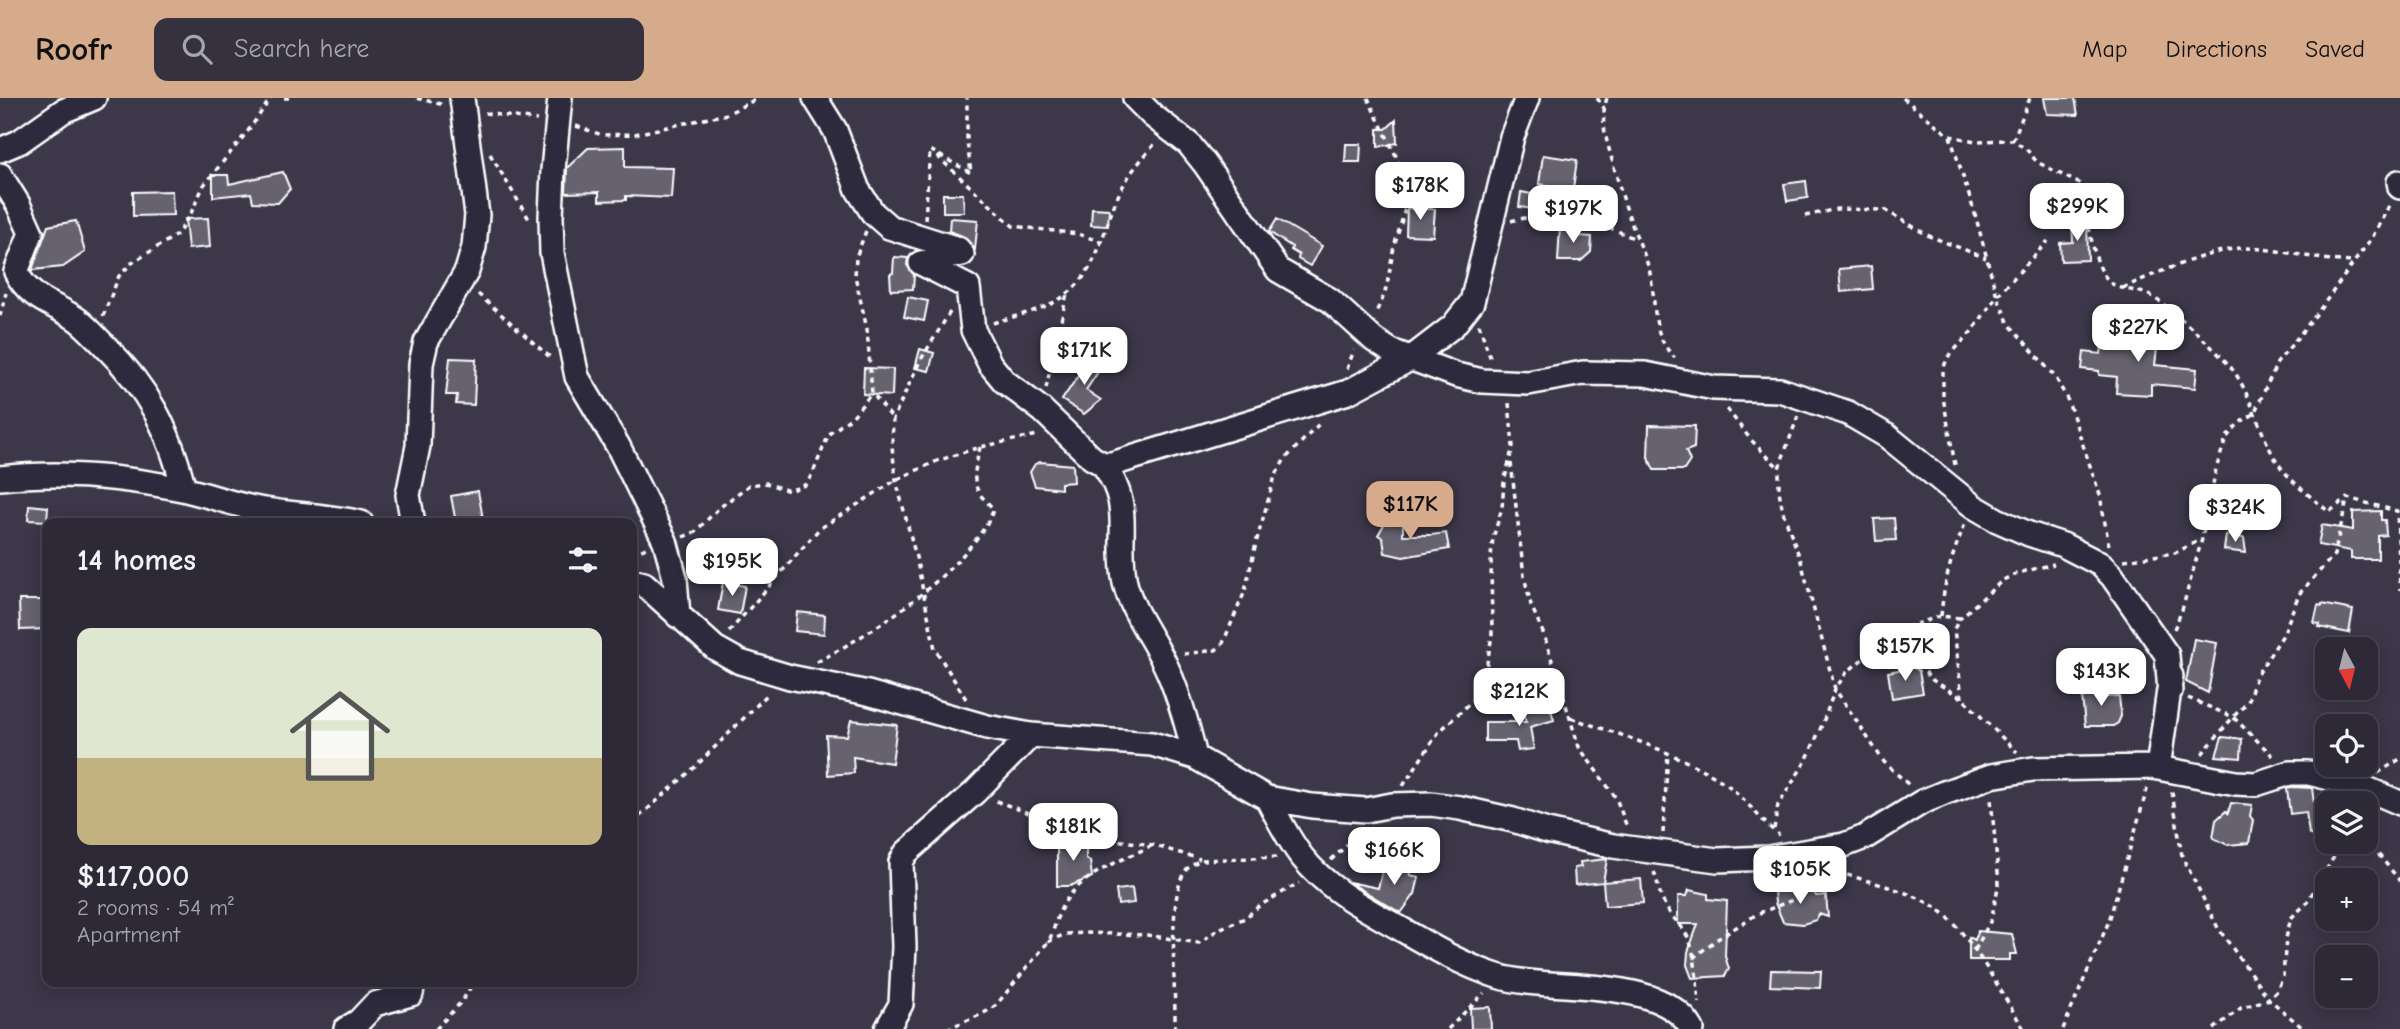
<!DOCTYPE html>
<html lang="en">
<head>
<meta charset="utf-8">
<style>
	:root { --surface:#2d2937; --page:#35313f; --text:#f1f3f6; --muted:#a7a6ad; --line:#484552; --accent:#d6ab8b }
	body { margin:0; font-family:"Comic Neue",sans-serif; background:var(--page); color:var(--text); height:100vh; display:flex; flex-direction:column; font-size:26px; white-space:nowrap }
	* { box-sizing:border-box; margin:0 }
	p { font-size:23px; color:var(--muted) }
	.icon { flex:none; width:38px; height:38px; fill:none; stroke:currentColor; stroke-width:2; stroke-linecap:round; stroke-linejoin:round }
	.map { position:relative; flex:1; overflow:hidden }
	.drawer { position:absolute; left:42px; top:420px; width:595px; height:469px; display:flex; flex-direction:column; background:var(--surface); border-radius:14px; box-shadow:0 4px 18px #0003,0 0 0 2px var(--line) }
	.drawer>* { flex:none }
	.needle { width:46px; rotate:173deg }
	.tools { position:absolute; left:2315px; top:539px; display:grid; gap:14px }
	.tools a { display:grid; place-items:center; width:63px; height:63px; border-radius:14px; background:var(--surface); box-shadow:0 4px 18px #0003,0 0 0 2px var(--line); font-size:35px }
	.price { position:absolute; translate:-50% -60px; padding:0 16px; border-radius:14px; background:#fff; color:#222; font-size:23px; line-height:46px; filter:drop-shadow(0 2px 4px #0008) }
	.price::after { content:''; position:absolute; left:50%; top:42px; width:21px; height:16px; margin-left:-10px; background:inherit; clip-path:polygon(0 0,100% 0,50% 100%) }
	.price.active { background:var(--accent); color:#111 }
	ul { padding:0; list-style:none }
	li { display:grid; align-content:center; gap:14px; height:371px; padding:0 35px }
	li+li { border-top:2px solid var(--line) }
	li span { display:grid; place-items:center; height:217px; border-radius:14px; color:#555 }
	li>.icon { margin-inline-start:auto }
	span .icon { width:126px; height:126px; fill:#fffc; stroke-width:1 }
	li b { font-size:30px }
	h2 { display:flex; justify-content:space-between; align-items:center; height:84px; padding:0 35px; font-size:30px }
	header { display:flex; align-items:center; gap:42px; box-sizing:border-box; height:98px; padding:0 35px; background:var(--accent); color:#111 }
	header strong { font-size:33px }
	nav { display:flex; gap:38px; margin-inline-start:auto; font-size:24px }
	.search { width:490px; height:63px; background:var(--page); display:flex; align-items:center; gap:18px; box-sizing:border-box; padding:0 24px; border-radius:14px; color:var(--muted); font-size:26px }
	.map>svg:first-child { display:block }
</style>
</head>
<body>
<header>
<strong>Roofr</strong>
<div class="search"><svg class="icon" aria-label="search" viewBox="0 0 24 24"><circle cx="10" cy="10" r="6"/><path d="M15 15l6 6"/></svg>Search here</div>
<nav><a>Map</a><a>Directions</a><a>Saved</a></nav>
</header>
<div class="map">
<svg width="2400" height="931" viewBox="0 0 2400 931">
	<rect width="100%" height="100%" fill="#3c3749"/>
	<filter id="ink" filterUnits="userSpaceOnUse"><feTurbulence type="fractalNoise" baseFrequency=".0143" numOctaves="2"/><feDisplacementMap in="SourceGraphic" scale="14" xChannelSelector="R" yChannelSelector="G"/><feConvolveMatrix kernelMatrix="1 2 1 2 8 2 1 2 1" color-interpolation-filters="sRGB"/></filter>
	<g filter="url(#ink)">
		<!-- building -->
		<path fill="#666270" stroke="#fff" stroke-width="2" d="M 2044,0 L 2075,0 L 2078,17 L 2047,16 Z
			M 1396,22 L 1397,45 L 1378,49 L 1378,31 L 1386,31 Z
			M 1346,46 L 1361,46 L 1360,64 L 1345,64 Z
			M 625,49 L 625,69 L 673,70 L 671,100 L 626,98 L 626,102 L 599,103 L 599,94 L 566,95 L 567,70 L 588,50 Z
			M 1543,57 L 1577,62 L 1573,91 L 1539,86 Z
			M 283,74 L 290,91 L 278,105 L 253,104 L 251,95 L 213,99 L 213,77 L 228,77 L 229,86 Z
			M 1806,83 L 1808,100 L 1787,103 L 1784,86 Z
			M 172,93 L 173,117 L 133,118 L 133,94 Z
			M 1521,94 L 1543,98 L 1541,112 L 1519,109 Z
			M 943,96 L 963,96 L 964,114 L 943,114 Z
			M 1092,110 L 1109,111 L 1108,128 L 1091,127 Z
			M 1407,110 L 1435,111 L 1433,138 L 1406,137 Z
			M 208,120 L 210,149 L 188,151 L 185,121 Z
			M 950,120 L 978,122 L 975,151 L 963,138 L 949,133 Z
			M 2087,120 L 2088,162 L 2061,163 L 2060,145 L 2073,144 L 2072,121 Z
			M 1277,121 L 1322,148 L 1310,168 L 1298,161 L 1299,157 L 1291,152 L 1292,149 L 1269,134 Z
			M 76,123 L 85,154 L 63,169 L 32,172 L 48,128 Z
			M 1560,128 L 1580,129 L 1580,138 L 1592,139 L 1591,154 L 1581,163 L 1558,163 Z
			M 894,159 L 908,160 L 907,167 L 914,177 L 913,191 L 891,192 L 890,176 L 893,175 Z
			M 1871,168 L 1873,191 L 1841,194 L 1839,171 Z
			M 908,199 L 928,203 L 924,223 L 904,219 Z
			M 2145,216 L 2161,218 L 2155,267 L 2197,271 L 2195,290 L 2151,286 L 2151,297 L 2116,295 L 2117,279 L 2099,277 L 2099,273 L 2082,271 L 2084,254 L 2101,256 L 2103,242 L 2141,247 Z
			M 920,251 L 934,255 L 929,273 L 915,270 Z
			M 1092,257 L 1104,265 L 1086,292 L 1101,302 L 1084,316 L 1062,302 Z
			M 450,260 L 476,261 L 474,307 L 456,306 L 457,297 L 446,297 Z
			M 864,270 L 893,271 L 892,298 L 863,296 Z
			M 1649,327 L 1695,328 L 1694,350 L 1686,353 L 1690,363 L 1684,372 L 1654,372 L 1648,359 Z
			M 1040,364 L 1073,367 L 1074,384 L 1061,385 L 1061,391 L 1035,388 L 1030,374 L 1035,366 Z
			M 478,393 L 483,421 L 456,425 L 451,398 Z
			M 2228,398 L 2246,399 L 2241,426 L 2218,426 L 2218,401 L 2228,401 Z
			M 29,407 L 48,409 L 47,423 L 28,422 Z
			M 2381,413 L 2381,422 L 2385,422 L 2386,437 L 2378,438 L 2378,461 L 2351,461 L 2351,453 L 2318,447 L 2322,427 L 2353,432 L 2353,414 Z
			M 1403,418 L 1403,437 L 1431,437 L 1446,435 L 1449,451 L 1403,459 L 1385,455 L 1383,440 L 1378,437 L 1386,423 Z
			M 1894,420 L 1896,442 L 1876,443 L 1874,421 Z
			M 2226,437 L 2244,440 L 2246,455 L 2224,452 Z
			M 723,484 L 745,488 L 740,516 L 718,512 Z
			M 19,502 L 46,502 L 46,531 L 20,532 Z
			M 2322,506 L 2353,512 L 2349,535 L 2319,529 L 2320,526 L 2314,525 L 2318,507 L 2322,508 Z
			M 797,514 L 825,517 L 824,536 L 795,533 Z
			M 2194,541 L 2217,545 L 2208,595 L 2186,584 Z
			M 1914,569 L 1919,573 L 1923,595 L 1892,600 L 1888,574 Z
			M 2106,588 L 2107,599 L 2119,598 L 2121,618 L 2118,625 L 2113,628 L 2085,628 L 2082,598 L 2090,597 L 2089,590 Z
			M 1549,605 L 1554,622 L 1530,629 L 1534,651 L 1518,653 L 1516,643 L 1485,643 L 1485,624 L 1526,624 L 1522,613 Z
			M 851,622 L 897,627 L 892,665 L 853,659 L 854,675 L 828,677 L 826,637 L 847,638 Z
			M 2222,639 L 2242,641 L 2241,660 L 2216,658 Z
			M 2292,689 L 2312,690 L 2314,706 L 2321,704 L 2324,744 L 2309,736 L 2306,714 L 2290,716 L 2287,691 Z
			M 2231,705 L 2252,707 L 2250,718 L 2253,722 L 2249,745 L 2228,747 L 2213,740 L 2216,722 L 2226,713 L 2228,715 Z
			M 1367,735 L 1397,740 L 1396,744 L 1401,745 L 1399,760 L 1364,752 Z
			M 1086,740 L 1086,761 L 1090,763 L 1092,779 L 1070,788 L 1057,788 L 1057,750 L 1064,750 L 1065,741 Z
			M 1607,761 L 1603,784 L 1641,781 L 1643,805 L 1605,808 L 1603,784 L 1575,787 L 1574,770 L 1581,769 L 1580,764 Z
			M 1384,767 L 1408,768 L 1410,777 L 1419,779 L 1415,796 L 1401,815 L 1349,784 L 1378,790 Z
			M 1132,790 L 1134,805 L 1118,807 L 1116,792 Z
			M 1813,791 L 1816,798 L 1826,797 L 1828,819 L 1819,816 L 1816,822 L 1803,826 L 1783,824 L 1775,805 L 1774,793 Z
			M 1689,792 L 1708,796 L 1708,801 L 1727,803 L 1725,858 L 1729,871 L 1725,878 L 1692,880 L 1687,867 L 1688,854 L 1698,826 L 1678,826 L 1678,798 L 1687,798 Z
			M 1978,833 L 2012,836 L 2017,856 L 2010,856 L 2010,862 L 1969,862 L 1969,839 L 1975,842 Z
			M 1771,872 L 1821,873 L 1820,890 L 1770,888 Z
			M 1490,909 L 1491,931 L 1471,931 L 1470,910 Z"/>
		<g fill="none" stroke-linecap="round" stroke-linejoin="round">
			<!-- minor casing -->
			<g stroke="#fff" stroke-width="28">
				<path id="minor" d="M 560,0 L 553,72 L 551,119 L 552,155 L 577,279 L 618,348 L 665,443 L 675,480 L 678,518
					M 815,0 L 835,32 L 858,92 L 873,115 L 889,129 L 958,151 L 962,156 L 921,165 L 968,189 L 973,232 L 990,266 L 1004,283 L 1042,312 L 1092,360 L 1103,366 L 1112,366 L 1348,294 L 1410,261 L 1453,228 L 1472,204 L 1512,39 L 1527,0
					M 1135,0 L 1153,18 L 1189,46 L 1205,66 L 1278,172 L 1330,202 L 1374,242 L 1391,253 L 1456,277 L 1482,283 L 1528,285 L 1583,275 L 1645,276 L 1714,290 L 1780,292 L 1848,315 L 1887,338 L 1973,408 L 1997,422 L 2029,436 L 2063,447 L 2100,466 L 2112,478 L 2167,557 L 2170,593
					M 0,52 L 19,44 L 63,13 L 94,0
					M 0,77 L 18,106 L 31,135 L 16,174 C 31,203 54,205 78,222 C 88,230 96,239 105,248 C 149,292 169,331 184,391
					M 2399,84 L 2400,89
					M 1103,366 C 1135,410 1115,437 1125,485 C 1132,513 1150,536 1163,562 C 1178,592 1187,625 1195,659
					M 0,380 C 59,373 124,379 182,391 C 210,397 236,408 265,412 C 297,417 329,418 361,425
					M 413,425 L 408,397 L 418,348 L 421,266 L 426,244 L 467,173 L 474,149 L 477,117 L 462,0
					M 632,483 L 644,486 L 715,550 L 740,564 L 790,579 L 868,595 L 987,629 L 1031,637 L 1152,646 L 1195,659 L 1267,700 L 1312,708 L 1366,712 L 1392,707 L 1431,706 L 1460,710 L 1513,722 L 1547,733 L 1613,748 L 1717,762 L 1768,760 L 1844,747 L 1865,739 L 1922,704 L 1944,695 L 1991,678 L 2033,671 L 2153,669 L 2236,685 L 2256,686 L 2290,675 L 2309,675 L 2358,687 L 2400,705
					M 2158,670 L 2171,578
					M 1267,700 C 1278,720 1288,741 1302,759 C 1328,792 1366,811 1401,831 C 1432,849 1463,867 1497,878 C 1551,895 1661,876 1692,931
					M 346,931 L 359,923 L 375,906 L 411,896 L 413,884
					M 887,931 L 901,906 L 904,849 L 901,764 L 906,755 L 975,694 L 1031,637"/>
			</g>
			<!-- path -->
			<path stroke="#fff" stroke-width="3.5" stroke-dasharray="5 5" stroke-linecap="butt" d="M 284,0 L 294,0
				M 417,0 L 444,7
				M 1368,0 C 1378,24 1407,72 1407,95 C 1407,112 1395,141 1392,159 C 1388,180 1387,197 1375,215
				M 1597,0 L 1604,10
				M 1607,0 C 1600,21 1605,37 1611,58 C 1617,80 1623,102 1631,124 C 1637,141 1646,158 1650,175 C 1657,206 1650,236 1675,260
				M 1903,0 L 1950,38 L 1975,43 L 2013,42 L 2027,52 L 2037,64 L 2082,87 C 2087,112 2091,166 2109,183 C 2118,193 2137,191 2149,197 C 2167,206 2219,254 2232,271 C 2248,291 2259,330 2271,353 C 2284,380 2307,395 2329,414 L 2347,400 L 2397,413 L 2400,492
				M 485,15 L 537,22
				M 576,28 L 602,37 L 635,36 L 727,16 L 758,0
				M 1950,38 L 1975,116 L 1997,198 L 2009,226 L 2056,280 L 2068,303 L 2100,397 L 2109,448
				M 2013,42 L 2030,0
				M 490,56 L 529,121
				M 937,58 L 1013,128 L 1078,136 L 1102,144
				M 1805,118 L 1837,111 L 1885,112 L 1929,138 L 1986,160
				M 925,121 L 930,52 L 971,75 L 967,43 L 967,0
				M 1511,123 C 1557,111 1594,121 1635,141
				M 866,133 L 856,159 L 855,178 L 867,231 L 872,295 L 893,321
				M 2123,190 C 2151,177 2217,149 2246,150 C 2283,151 2318,163 2354,164
				M 478,196 L 551,260
				M 950,214 L 920,263 L 893,321 L 892,349 L 896,382 L 916,459 L 935,551 L 966,601
				M 0,218 L 6,195
				M 103,218 L 119,178 L 132,165 L 178,136 L 191,115 L 204,87 L 248,33 L 271,0
				M 993,225 C 1017,217 1047,212 1067,196 C 1104,167 1103,120 1126,83 C 1134,69 1146,57 1156,44
				M 1479,226 L 1491,262
				M 1347,271 L 1354,252
				M 1046,290 L 1067,196
				M 1727,311 L 1751,342 L 1779,370
				M 1798,318 L 1779,370 L 1779,393 L 1783,414 L 1801,463 L 1835,591 L 1884,664 L 1910,688
				M 1511,365 L 1524,478 L 1531,507 L 1544,537 L 1579,649 L 1616,700 L 1627,729
				M 1955,367 L 1943,299 L 1943,271 L 1948,259 L 1973,232 L 1997,198 L 2048,143
				M 683,439 L 695,434 L 719,410 L 749,387 L 766,385 L 789,393 L 805,387 L 812,377 L 829,336 L 852,319 L 872,295
				M 632,456 L 646,450
				M 2124,462 L 2175,455 L 2200,442
				M 1941,518 C 1944,483 1951,459 1965,426
				M 2174,531 L 2182,512 L 2202,441 L 2216,371 L 2226,340 L 2239,325 L 2254,316 L 2277,265 L 2318,214 L 2373,138 L 2391,104
				M 729,534 L 819,431 L 896,382 L 937,363 L 980,349 L 1038,337
				M 1184,556 L 1216,552 L 1223,545 L 1245,493 L 1256,445 L 1275,378 L 1285,361 L 1321,324
				M 1865,559 L 1885,563 L 1918,559 L 1929,580 L 1962,600 L 2017,654
				M 817,564 C 870,535 919,504 961,459 C 972,446 986,431 992,415 L 992,410 C 989,405 983,401 980,396 C 970,382 977,364 980,349
				M 1962,600 L 1954,531 L 1960,520 L 2003,482 L 2018,475 L 2054,466
				M 2188,600 L 2233,619 L 2273,658
				M 1571,620 C 1622,637 1673,653 1720,682 C 1743,696 1757,720 1779,737
				M 2202,656 L 2233,619 L 2248,604 L 2256,578 L 2283,537 L 2299,496 L 2334,457 L 2347,402
				M 2378,675 L 2400,661
				M 1403,688 L 1438,635 L 1472,603 L 1480,592 L 1484,581 L 1492,538 L 1491,459 L 1493,440 L 1502,410 L 1504,384 L 1513,348 L 1509,305
				M 2172,694 L 2182,758 L 2218,830 L 2269,901 L 2304,931
				M 996,703 L 1069,730 L 1107,741 L 1153,747 L 1200,761
				M 632,725 L 694,670 L 769,595
				M 1774,731 L 1778,707 L 1806,663 L 1822,627 L 1835,591 L 1847,574 L 1898,532 L 1941,518 L 1960,520
				M 1663,735 L 1668,654
				M 2366,741 L 2400,783
				M 1331,762 L 1363,732
				M 1828,771 C 1860,782 1908,791 1935,809 C 1967,829 2003,898 2024,931
				M 1654,774 C 1658,784 1659,796 1664,805 C 1669,817 1680,825 1686,836 C 1696,851 1697,887 1699,905
				M 1048,844 L 1065,836 L 1085,835 L 1147,837 L 1199,845 L 1219,831 L 1245,820 L 1259,808 L 1299,785
				M 1975,852 L 1991,822 L 1999,785 L 1991,701
				M 1693,860 L 1716,842 L 1757,816 L 1795,801 L 1812,788 L 1826,772
				M 436,931 L 462,903 L 474,884
				M 947,931 C 963,923 984,918 997,906 L 1048,844 C 1054,834 1055,823 1060,813 C 1076,777 1121,763 1153,747
				M 1175,931 C 1176,894 1167,804 1184,775 C 1188,768 1195,765 1201,762 L 1277,759
				M 1448,931 L 1484,895
				M 2063,931 L 2109,823 L 2148,688
				M 2214,931 L 2241,910 L 2269,901 L 2277,893 L 2283,878 L 2286,840 L 2291,820 L 2306,806 L 2332,762 L 2346,744"/>
			<!-- minor -->
			<use href="#minor" stroke="#2f2a3d" stroke-width="23"/>
		</g>
	</g>
</svg>
<div class="tools">
<a><svg class="needle" viewBox="-14 -14 28 28"><path d="M0-13l5 13h-10z" fill="#e53935"/><path d="M0 13l5-13h-10z" fill="#a7a6ad"/></svg></a>
<a><svg class="icon" aria-label="locate" viewBox="0 0 24 24"><circle cx="12" cy="12" r="6"/><path d="M12 2v4M12 18v4M2 12h4M18 12h4"/></svg></a>
<a><svg class="icon" aria-label="layers" viewBox="0 0 24 24"><path d="M12 4l9 5-9 5-9-5zM3 14l9 5 9-5"/></svg></a>
<a>+</a>
<a>−</a>
</div>
<b class="price" style="left:1420px;top:124px">$178K</b>
<b class="price" style="left:2077px;top:145px">$299K</b>
<b class="price" style="left:1573px;top:147px">$197K</b>
<b class="price" style="left:2138px;top:266px">$227K</b>
<b class="price" style="left:1084px;top:289px">$171K</b>
<b class="price active" style="left:1410px;top:443px">$117K</b>
<b class="price" style="left:2235px;top:446px">$324K</b>
<b class="price" style="left:732px;top:500px">$195K</b>
<b class="price" style="left:1905px;top:585px">$157K</b>
<b class="price" style="left:2101px;top:610px">$143K</b>
<b class="price" style="left:1519px;top:630px">$212K</b>
<b class="price" style="left:1073px;top:765px">$181K</b>
<b class="price" style="left:1394px;top:789px">$166K</b>
<b class="price" style="left:1800px;top:808px">$105K</b>
<section class="drawer">
<h2>14 homes<svg class="icon" aria-label="filters" viewBox="0 0 24 24"><path d="M4 7h16M4 17h16"/><circle cx="9" cy="7" r="2"/><circle cx="15" cy="17" r="2"/></svg></h2>
<ul>
<li><span style="background:linear-gradient(#dfe7d0 60%,#c2b280 0)"><svg class="icon" aria-label="home" viewBox="0 0 24 24"><path d="M3 11l9-7 9 7M6 9v11h12V9"/></svg></span><div><b>$117,000</b><p>2 rooms · 54 m²</p><p>Apartment</p></div></li>
</ul>
</section>
</div>
</body>
</html>
